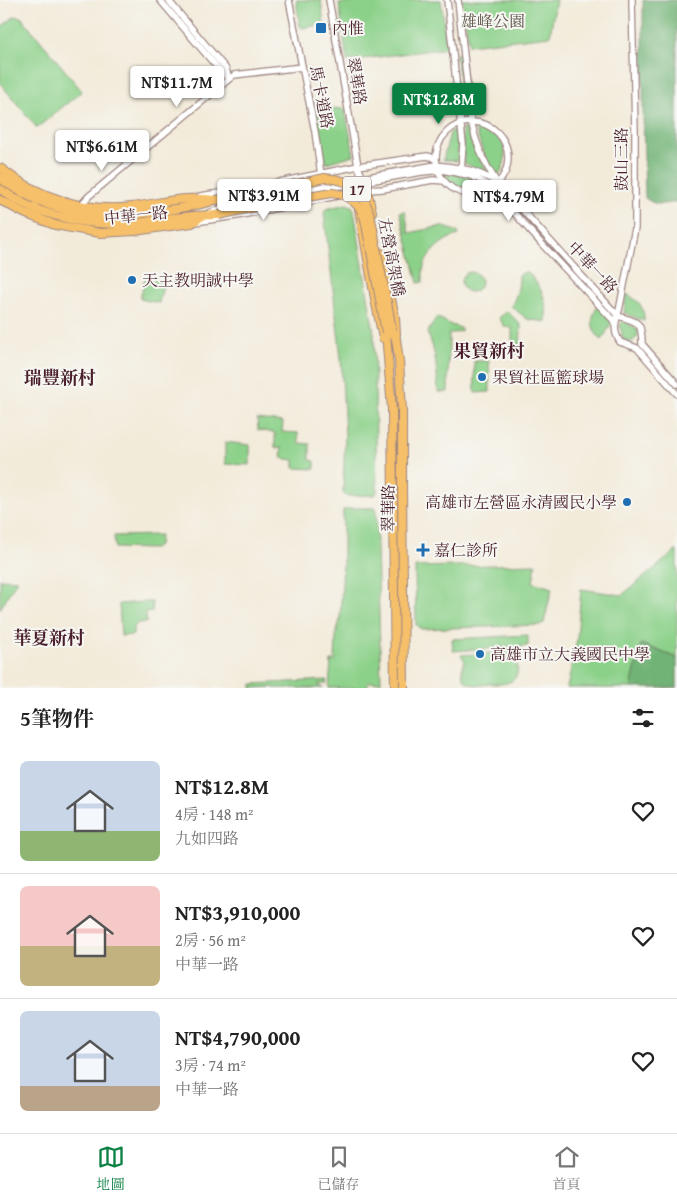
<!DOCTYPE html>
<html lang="zh-TW">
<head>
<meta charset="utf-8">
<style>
	:root { --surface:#fff; --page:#f2f2f2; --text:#222; --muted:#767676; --line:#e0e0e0; --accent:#0b8043 }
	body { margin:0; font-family:"Gentium Book Plus","Noto Serif TC",serif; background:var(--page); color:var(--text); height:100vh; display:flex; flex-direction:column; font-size:19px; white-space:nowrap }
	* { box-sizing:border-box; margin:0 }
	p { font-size:16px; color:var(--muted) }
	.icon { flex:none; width:28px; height:28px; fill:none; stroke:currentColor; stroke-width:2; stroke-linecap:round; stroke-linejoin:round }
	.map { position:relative; height:688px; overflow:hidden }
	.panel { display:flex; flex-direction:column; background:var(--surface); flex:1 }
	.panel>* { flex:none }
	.price { position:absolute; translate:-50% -42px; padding:0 11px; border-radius:5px; background:#fff; color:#222; font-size:16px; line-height:32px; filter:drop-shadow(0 1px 2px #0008) }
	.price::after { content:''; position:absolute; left:50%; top:30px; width:15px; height:11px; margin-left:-8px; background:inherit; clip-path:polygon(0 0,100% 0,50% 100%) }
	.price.current { background:var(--accent); color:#fff }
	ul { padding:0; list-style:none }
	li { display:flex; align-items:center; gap:15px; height:125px; padding:0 20px }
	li+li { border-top:1px solid var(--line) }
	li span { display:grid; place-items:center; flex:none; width:140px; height:100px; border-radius:8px; color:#555 }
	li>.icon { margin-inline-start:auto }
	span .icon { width:60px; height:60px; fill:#fffc; stroke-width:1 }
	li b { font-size:21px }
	h2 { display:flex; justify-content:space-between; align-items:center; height:60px; padding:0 20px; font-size:21px }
	.menu { display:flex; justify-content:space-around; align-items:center; height:70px; border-top:1px solid var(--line); background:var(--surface); font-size:14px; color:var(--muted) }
	.menu a { display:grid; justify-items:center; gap:2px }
	.menu .current { color:var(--accent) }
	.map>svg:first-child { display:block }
</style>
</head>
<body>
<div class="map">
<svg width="677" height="688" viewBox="0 0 677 688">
	<rect width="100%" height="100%" fill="#f6f6f2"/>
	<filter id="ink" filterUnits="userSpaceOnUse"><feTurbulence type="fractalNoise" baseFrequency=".02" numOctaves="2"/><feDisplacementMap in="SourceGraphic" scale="10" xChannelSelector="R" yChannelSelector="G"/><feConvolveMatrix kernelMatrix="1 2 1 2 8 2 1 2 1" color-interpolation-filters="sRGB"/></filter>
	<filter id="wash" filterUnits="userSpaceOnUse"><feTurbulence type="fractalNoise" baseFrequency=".0096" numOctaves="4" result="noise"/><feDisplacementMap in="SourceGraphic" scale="20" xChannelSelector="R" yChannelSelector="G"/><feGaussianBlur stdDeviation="1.12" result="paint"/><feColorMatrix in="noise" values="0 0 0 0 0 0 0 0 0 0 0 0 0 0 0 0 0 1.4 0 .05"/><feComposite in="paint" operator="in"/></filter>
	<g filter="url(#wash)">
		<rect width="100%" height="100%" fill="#f3ebda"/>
		<!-- green -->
		<path fill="#8cd18a" stroke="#6b785a" d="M 296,0 L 321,0 L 324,24 L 302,28 L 300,26 Z
			M 369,0 L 441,0 L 447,48 L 347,61 L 339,4 Z
			M 462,0 L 556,0 L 550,36 L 469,45 Z
			M 15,16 L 21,17 L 82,91 L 37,128 L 0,83 L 0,28 Z
			M 462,53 L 469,115 L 464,116 L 456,54 Z
			M 324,102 L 327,102 L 330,108 L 345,109 L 354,155 L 326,163 L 314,110 L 325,109 Z
			M 474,126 C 503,128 514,155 497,178 L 487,163 Z
			M 458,128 L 459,151 L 457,161 L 443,160 L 450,133 L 453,130 Z
			M 470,128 L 475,149 L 489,175 L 464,163 L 462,129 Z
			M 441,172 L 468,176 L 488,186 C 470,193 450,189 441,172 Z
			M 346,204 L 352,206 L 354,210 L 374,333 L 377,492 L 375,495 L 346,496 L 343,493 L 345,435 L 341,358 L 324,213 L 326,209 Z
			M 405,211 L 409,233 L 442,226 L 458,232 L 459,235 C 442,239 427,253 423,270 C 423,274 423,278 423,282 L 418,283 L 400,212 Z
			M 527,271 C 541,287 548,299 546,322 L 527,319 L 511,306 C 517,296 519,287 519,275 Z
			M461 282a10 10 0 1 1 20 0a10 10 0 1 1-20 0Z
			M 145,278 L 164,282 L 159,303 L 140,299 Z
			M 626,294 C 638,300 645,307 644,321 L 624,313 Z
			M 598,306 L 612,322 L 602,340 C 590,330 590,318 598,306 Z
			M 507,311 L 521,325 L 520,354 L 512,354 L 512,328 L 505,327 L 499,318 Z
			M 437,317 L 451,325 L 461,328 L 461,331 L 449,334 L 448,392 L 438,392 C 437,374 436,348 427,333 Z
			M 624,321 L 637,329 L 638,336 L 633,341 L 629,342 L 623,339 L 620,325 Z
			M 474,361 L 489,361 L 490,392 L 475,393 Z
			M 257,419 L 283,422 L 282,432 L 298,433 L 299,443 L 310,444 L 310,460 L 315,461 L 315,469 L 294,468 L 294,460 L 286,459 L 284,457 L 281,457 L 282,448 L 275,448 L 275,433 L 258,430 Z
			M 225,442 L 250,445 L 250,465 L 225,464 Z
			M 353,508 L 375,508 L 376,512 L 381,682 L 368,682 L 368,688 L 329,688 L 331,661 L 335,661 L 336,634 L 340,620 L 343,566 L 343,510 Z
			M 160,535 L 159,545 L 154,549 L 115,548 L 114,536 Z
			M 677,550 L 677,658 L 641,644 L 631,688 L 567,688 L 577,639 L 581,589 L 622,595 Z
			M 536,564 L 533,582 L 552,588 L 544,623 L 540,625 L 421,629 L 416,625 L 415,567 Z
			M 0,579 L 17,580 L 0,609 Z
			M 146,602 L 152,602 L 152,612 L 145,613 L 147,622 L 138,623 L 133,628 L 133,635 L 121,636 L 119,604 Z
			M 528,635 L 528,646 L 453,651 L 452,639 Z
			M 523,651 L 523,657 L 513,657 C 520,665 520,679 507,683 C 503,684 496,684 491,684 C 486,684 480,686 475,685 C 462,684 459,671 465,661 L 461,655 Z
			M 327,680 L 326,684 L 318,684 L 323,688 L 274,688 L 274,687 L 252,688 L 252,684 Z"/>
		<!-- forest -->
		<path fill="#71b376" stroke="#5e6950" d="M 643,0 L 677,0 L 677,202 C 663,204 657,207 645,198 L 643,115 Z
			M 641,644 L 677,658 L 677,688 L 631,688 Z"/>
	</g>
	<g filter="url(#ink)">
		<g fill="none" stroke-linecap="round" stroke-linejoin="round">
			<!-- tertiary casing -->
			<g stroke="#9e8582" stroke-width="8">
				<path id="tertiary" d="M 160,0 L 222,73 L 229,78
					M 168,0 L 226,69 L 228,76
					M 289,0 L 315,132 L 321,175
					M 329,0 L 358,166 L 367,190
					M 447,0 L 463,144 L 461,171
					M 458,0 L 471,121 C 476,144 483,162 496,181
					M 632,0 L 635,131 L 635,228 L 620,306 C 617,320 611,328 620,342 L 637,348 L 677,394
					M436 158a36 36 0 1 1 72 0a36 36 0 1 1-72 0Z
					M 200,196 L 240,190 L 358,166 L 427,156 L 431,157 L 436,160
					M 241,199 L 436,165 C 463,168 474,169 498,183 L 618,316
					M 79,207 L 89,196 L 234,75 L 302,67
					M 207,214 L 222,208 L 309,191 L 422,172 L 442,170 L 468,175 L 478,179 L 493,188 L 502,199 L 541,243 L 615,322
					M 195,222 L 237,216 L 367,190 L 383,189 L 433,180 L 444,181
					M 618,316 C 639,322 642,322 642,344 L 677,384"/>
			</g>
			<!-- primary casing -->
			<g stroke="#9e8582" stroke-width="10">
				<path id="primary" d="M 0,168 C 37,197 84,213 132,207 C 150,205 167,200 185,199 C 195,198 206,199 216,200
					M 0,178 C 29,200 66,214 103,216 C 121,216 138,214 156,212 C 174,209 191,207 209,202
					M 0,189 C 32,213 76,224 116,224 C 135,225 154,220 173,218 C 188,216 204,215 219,215
					M 367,190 L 372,212
					M 356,192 L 376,304 L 383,338
					M 0,200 L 24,213 L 55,225 L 100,233 L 134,231 L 192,223 L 201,217
					M 381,253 L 395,317 L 396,335
					M 392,330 L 396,339 L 399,361 L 402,410 L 402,489 L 404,688
					M 386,332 L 392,410 L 395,688"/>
			</g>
			<!-- tertiary -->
			<use href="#tertiary" stroke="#fff" stroke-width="5.5"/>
			<!-- primary -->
			<use href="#primary" stroke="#f6c06b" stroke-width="8"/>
			<!-- primary-bridge casing -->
			<g stroke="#9e8582" stroke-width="10" stroke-linecap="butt">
				<path id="primary-bridge" d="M 216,200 L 325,178 C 336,179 349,181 357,189 C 372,205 374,238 378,258 C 383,282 388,306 392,330
					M 219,215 L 278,202 L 332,193 L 344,195 L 354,202 L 360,208 L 365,219 L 386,332"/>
			</g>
			<!-- primary-bridge -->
			<use href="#primary-bridge" stroke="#f6c06b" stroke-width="8"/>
		</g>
	</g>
	<!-- markers -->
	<g fill="#1f6fb2" stroke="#f6f6f2" stroke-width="2">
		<rect x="315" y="22" width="12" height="12" rx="2.5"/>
		<circle cx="132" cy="280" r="5"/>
		<circle cx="482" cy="377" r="5"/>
		<circle cx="627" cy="502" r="5"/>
		<path d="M420.5 542.5h5v5h5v5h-5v5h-5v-5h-5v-5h5z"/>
		<circle cx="480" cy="654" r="5"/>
	</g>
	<g text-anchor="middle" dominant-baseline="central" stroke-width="4" stroke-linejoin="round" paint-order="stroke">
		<!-- shield labels -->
		<rect fill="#f6f6f2" stroke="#7e6067" stroke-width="1" x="343" y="176.5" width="28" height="25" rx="4"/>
		<g font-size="15" font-weight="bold" fill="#4a1f2b">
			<text x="357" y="189">17</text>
		</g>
		<!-- park labels -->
		<g font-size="16" fill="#5e5448" stroke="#f6f6f2">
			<text x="493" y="21">雄峰公園</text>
		</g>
		<!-- poi labels -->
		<g font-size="16" fill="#4a1f2b" stroke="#f6f6f2" text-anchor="start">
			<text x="332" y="28">內惟</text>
			<text x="142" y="280">天主教明誠中學</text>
			<text x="492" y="377">果貿社區籃球場</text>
			<text x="617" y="502" text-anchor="end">高雄市左營區永清國民小學</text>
			<text x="434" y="550">嘉仁診所</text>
			<text x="490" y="654">高雄市立大義國民中學</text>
		</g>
		<!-- street labels -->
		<g font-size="16" fill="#4a1f2b" stroke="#f6f6f2">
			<text transform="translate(357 81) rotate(80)">翠華路</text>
			<text transform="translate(322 97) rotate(79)">馬卡道路</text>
			<text transform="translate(621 159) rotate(-90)">鼓山三路</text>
			<text transform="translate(136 215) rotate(-6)">中華一路</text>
			<text transform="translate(392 257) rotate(79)">左營高架橋</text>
			<text transform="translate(593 267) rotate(47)">中華一路</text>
			<text transform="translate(388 508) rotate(-90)">翠華路</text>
		</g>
		<!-- neighbourhood labels -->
		<g font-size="18" font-weight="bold" fill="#4a1f2b" stroke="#f6f6f2">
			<text x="489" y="350">果貿新村</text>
			<text x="60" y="377">瑞豐新村</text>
			<text x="49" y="637">華夏新村</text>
		</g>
	</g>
</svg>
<b class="price" style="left:177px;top:108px">NT$11.7M</b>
<b class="price current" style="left:439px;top:125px">NT$12.8M</b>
<b class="price" style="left:102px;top:172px">NT$6.61M</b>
<b class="price" style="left:264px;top:221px">NT$3.91M</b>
<b class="price" style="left:509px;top:222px">NT$4.79M</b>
</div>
<section class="panel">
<h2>5筆物件<svg class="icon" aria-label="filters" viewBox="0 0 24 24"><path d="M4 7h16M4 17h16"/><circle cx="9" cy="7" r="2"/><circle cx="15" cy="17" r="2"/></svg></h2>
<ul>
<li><span style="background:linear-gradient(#c9d6e8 70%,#8fb573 0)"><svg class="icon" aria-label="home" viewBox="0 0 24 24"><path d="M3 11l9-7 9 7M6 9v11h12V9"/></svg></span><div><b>NT$12.8M</b><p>4房 · 148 m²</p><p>九如四路</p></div><svg class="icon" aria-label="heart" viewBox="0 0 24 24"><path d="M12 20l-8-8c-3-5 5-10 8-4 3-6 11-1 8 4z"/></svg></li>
<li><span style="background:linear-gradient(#f6c9c9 60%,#c2b280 0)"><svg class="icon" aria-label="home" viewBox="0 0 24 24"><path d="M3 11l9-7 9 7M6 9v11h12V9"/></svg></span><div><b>NT$3,910,000</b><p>2房 · 56 m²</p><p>中華一路</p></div><svg class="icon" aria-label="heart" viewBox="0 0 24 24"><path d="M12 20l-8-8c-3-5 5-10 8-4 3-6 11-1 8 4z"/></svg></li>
<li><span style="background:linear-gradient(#c9d6e8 75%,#b9a48a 0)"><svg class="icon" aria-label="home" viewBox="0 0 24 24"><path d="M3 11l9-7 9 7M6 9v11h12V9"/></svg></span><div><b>NT$4,790,000</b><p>3房 · 74 m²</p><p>中華一路</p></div><svg class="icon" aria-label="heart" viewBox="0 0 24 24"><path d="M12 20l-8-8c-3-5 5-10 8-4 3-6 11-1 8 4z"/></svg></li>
</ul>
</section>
<nav class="menu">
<a class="current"><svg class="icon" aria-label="map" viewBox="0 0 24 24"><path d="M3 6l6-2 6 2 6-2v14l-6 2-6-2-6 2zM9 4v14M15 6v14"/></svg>地圖</a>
<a><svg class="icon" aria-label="saved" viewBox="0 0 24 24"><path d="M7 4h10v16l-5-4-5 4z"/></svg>已儲存</a>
<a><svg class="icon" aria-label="home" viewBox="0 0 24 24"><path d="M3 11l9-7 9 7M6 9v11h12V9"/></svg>首頁</a>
</nav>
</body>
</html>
